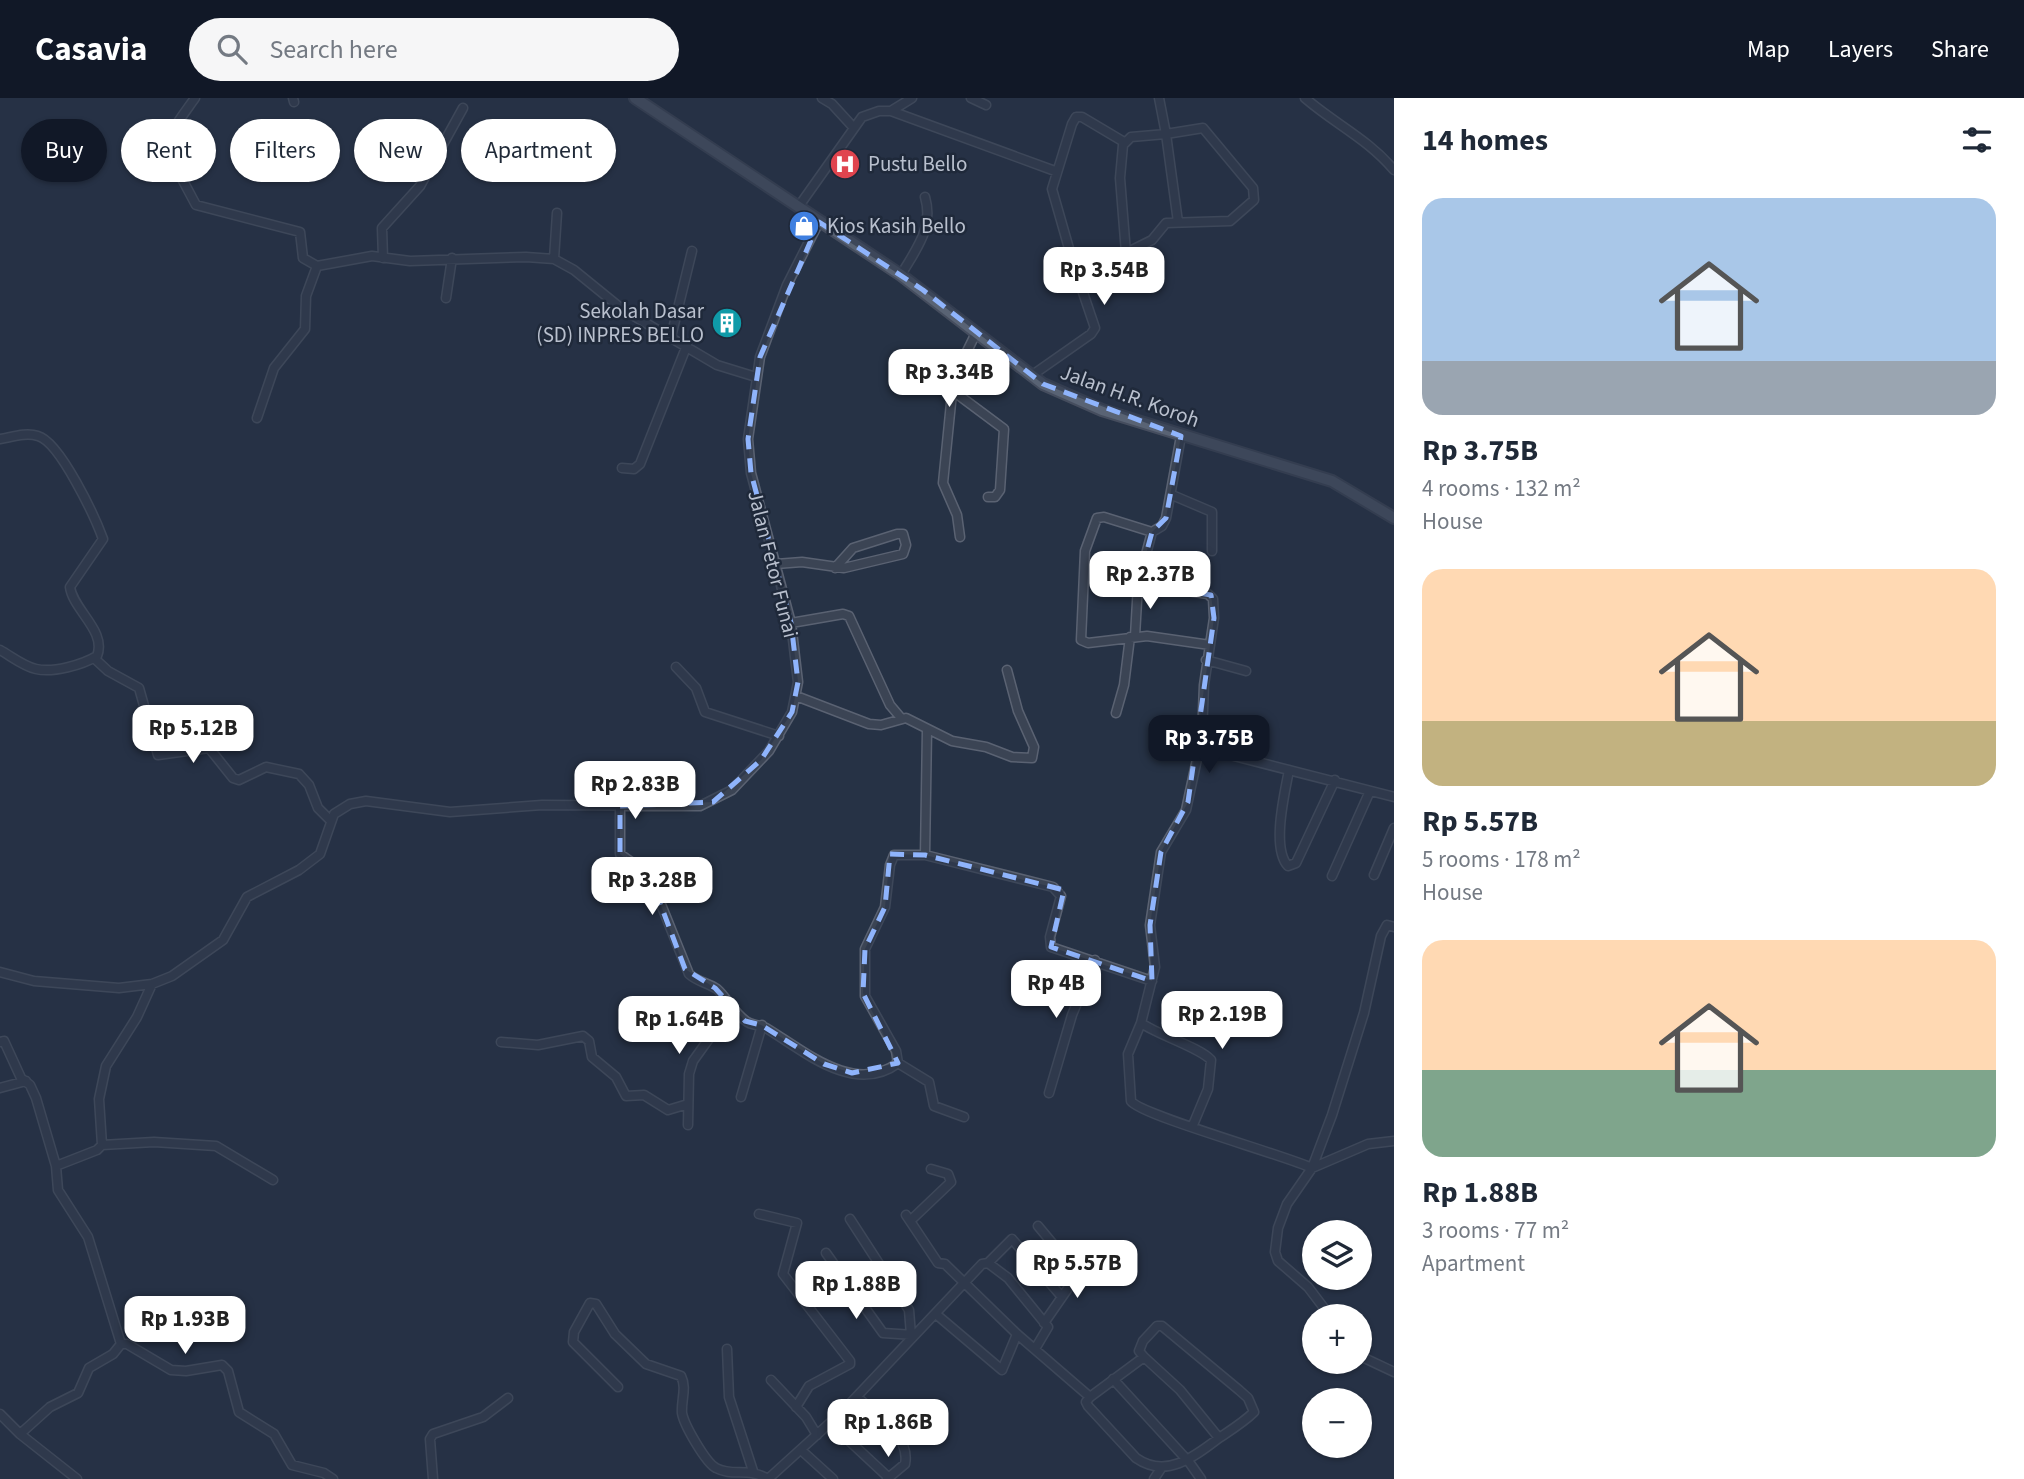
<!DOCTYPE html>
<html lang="en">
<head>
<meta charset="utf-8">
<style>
	:root { --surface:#fff; --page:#f6f6f7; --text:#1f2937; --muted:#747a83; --accent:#111827 }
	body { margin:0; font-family:"Source Sans 3",sans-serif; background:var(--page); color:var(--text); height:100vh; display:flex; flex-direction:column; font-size:26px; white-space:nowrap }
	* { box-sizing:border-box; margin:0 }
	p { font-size:23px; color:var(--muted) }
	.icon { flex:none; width:38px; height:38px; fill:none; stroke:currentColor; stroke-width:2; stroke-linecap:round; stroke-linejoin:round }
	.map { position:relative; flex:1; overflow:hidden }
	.drawer { display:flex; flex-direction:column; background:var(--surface); width:630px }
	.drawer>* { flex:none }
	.banner { position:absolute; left:21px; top:21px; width:665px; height:63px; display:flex; gap:14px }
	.controls { position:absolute; left:1302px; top:1122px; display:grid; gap:14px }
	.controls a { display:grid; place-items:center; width:70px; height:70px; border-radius:50%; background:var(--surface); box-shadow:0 2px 5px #0004; font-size:35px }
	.price { position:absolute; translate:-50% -60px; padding:0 16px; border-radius:14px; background:#fff; color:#222; font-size:23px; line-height:46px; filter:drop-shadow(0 2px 4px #0008) }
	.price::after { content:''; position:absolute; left:50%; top:42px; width:21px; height:16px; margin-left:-10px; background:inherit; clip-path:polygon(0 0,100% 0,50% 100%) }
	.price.current { background:var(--accent); color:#fff }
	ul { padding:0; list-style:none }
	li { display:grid; align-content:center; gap:14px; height:371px; padding:0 28px }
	li span { display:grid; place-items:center; height:217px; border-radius:21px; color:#555 }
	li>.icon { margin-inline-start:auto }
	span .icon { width:126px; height:126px; fill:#fffc; stroke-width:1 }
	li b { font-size:30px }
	h2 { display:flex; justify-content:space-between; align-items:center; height:84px; padding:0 28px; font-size:30px }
	.tag { padding:0 24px; border-radius:32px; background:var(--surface); box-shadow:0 2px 5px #0004; font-size:24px; line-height:63px }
	.tag.current { background:var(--accent); color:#fff }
	header { display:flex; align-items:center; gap:42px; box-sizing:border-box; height:98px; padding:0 35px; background:var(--accent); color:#fff }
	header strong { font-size:33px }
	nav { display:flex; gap:38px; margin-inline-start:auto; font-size:24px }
	.search { width:490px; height:63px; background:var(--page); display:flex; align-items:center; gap:18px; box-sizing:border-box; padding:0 24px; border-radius:38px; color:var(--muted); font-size:26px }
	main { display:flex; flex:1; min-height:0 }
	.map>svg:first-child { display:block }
</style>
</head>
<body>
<header>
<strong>Casavia</strong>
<div class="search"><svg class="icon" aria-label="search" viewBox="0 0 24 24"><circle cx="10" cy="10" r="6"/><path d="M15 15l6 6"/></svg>Search here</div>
<nav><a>Map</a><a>Layers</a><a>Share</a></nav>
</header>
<main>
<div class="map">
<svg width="1394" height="1381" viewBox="0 0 1394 1381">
	<rect width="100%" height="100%" fill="#263245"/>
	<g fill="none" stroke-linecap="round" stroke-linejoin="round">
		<!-- minor casing -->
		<g stroke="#5a6272" stroke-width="11">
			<path id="minor" d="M 195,0 C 184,16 158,47 163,67 L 181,79 L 196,107 L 300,134 L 303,160 L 317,168
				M 293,0 L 294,4
				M 822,0 L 832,6 L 854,30
				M 971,0 L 986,7
				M 1305,0 C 1335,26 1368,41 1394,72
				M 891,13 L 912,0
				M 799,108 L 862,19 L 879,13 L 891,13 L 1055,73
				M 1126,155 L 1120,80 L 1123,47 L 1131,39 L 1166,36 L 1159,0
				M 383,160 L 382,130 L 420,88 L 463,10
				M 554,161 L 557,115
				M 1074,168 L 1052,91 L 1072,26 L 1076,19 L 1082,19 L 1124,44
				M 901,177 C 916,151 934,130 925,99
				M 446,200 L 452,160
				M 976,235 L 949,290 L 1004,331 L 1000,392 L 995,399 L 988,399
				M 671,239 L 692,153
				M 1031,278 L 1091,236 L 1095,230 L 1074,168 L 1126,155 L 1152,142 L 1166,125 L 1230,123 L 1254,102 L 1253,90 L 1203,30 L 1166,36 L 1178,124
				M 952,295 L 943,385 L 957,417 L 960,439
				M 257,320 L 274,270 L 305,231 L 306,198 L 317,168 L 372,158 L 410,163 L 526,159 L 554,161 L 574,172 L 622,211 L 717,267 L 756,279
				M 0,341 C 12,339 26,334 38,338 C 60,344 95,419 103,441 L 70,489 C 73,512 107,533 97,558 C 82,567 53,575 36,571 C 23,568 11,558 0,552
				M 622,370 L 634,371 L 640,366 L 687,247
				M 1172,397 L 1212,414 L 1212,453
				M 1152,434 L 1162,428 L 1166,420 L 1181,338
				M 776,466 L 802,464 L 844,470 L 903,456 L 906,447 L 903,436 L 897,436 L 853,450 L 835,470
				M 791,525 L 843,516 L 849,518 L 890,607 L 901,620
				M 1135,538 L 1138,486
				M 1210,547 L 1147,538 L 1088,545 L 1081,542 L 1085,453 L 1097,420 L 1104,419 L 1152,434 L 1138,486 L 1208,496 L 1213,501 L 1214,520 L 1204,587 L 1202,638 L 1186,712 L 1161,754 L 1150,827 L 1155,869 L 1141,925 L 1128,956 L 1131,1003 C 1140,1017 1284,1057 1312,1070 L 1368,1046 L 1394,1043
				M 94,560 L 108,573 L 139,590 L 158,657 L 209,650 L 233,680 L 239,682 L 266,669 L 299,676 L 309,687 L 318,710 L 330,722
				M 1206,562 L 1246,573
				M 676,569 L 696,590 L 705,614 L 779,638
				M 796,598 L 869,626 L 881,627 L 906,620 L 952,643 L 986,649 L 1012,659 L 1032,660 L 1034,649 L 1018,613 L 1007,572
				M 1116,615 L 1124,587 L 1130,539
				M 1199,649 L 1394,699
				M 1289,672 C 1285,694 1271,750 1288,768 L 1296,765 L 1335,682
				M 620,708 L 620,756 L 644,773 L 652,784 L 689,876 C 698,884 708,885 717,891 C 728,901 734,915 746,923 C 752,928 759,926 766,930 C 803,952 854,998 898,965 L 896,953 L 865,898 L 865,851 L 885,809 L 890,767 L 894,757 L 925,757 L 1053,789 L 1061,798 L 1050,839 L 1051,849 L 1152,883
				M 925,757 L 927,632
				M 1374,777 L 1394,730
				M 1332,778 L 1370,693
				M 0,874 L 34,883 L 119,890 L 152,886 L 172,878 L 223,842 L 247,799 L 299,772 L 320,756 L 334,716 L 350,706 L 366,703 L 450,714 L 542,707 L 700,708 L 732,692 L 769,653 L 792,614 L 798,584 L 791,525 L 751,375 L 748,341 L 760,259 L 787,187 L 819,124
				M 1141,925 C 1160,938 1199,949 1211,962 L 1208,991 L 1193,1027
				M 0,944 L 4,943 L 21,980 L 30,987 L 36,1000 L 56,1068 L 58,1092 L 88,1139 L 121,1246
				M 501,944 L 538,947 L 583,938 L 589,943 L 592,959 L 616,979 L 626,998 L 644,997 L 668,1012 L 688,1006
				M 898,965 L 929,984 L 934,1008 L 964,1019
				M 0,990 L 26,983
				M 1049,995 L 1072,917 L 1095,862
				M 741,999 L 762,927
				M 688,1027 L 689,976 L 693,963 L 731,910
				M 102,1047 L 154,1044 L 216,1048 L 273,1082
				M 56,1068 L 97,1052 L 102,1047 L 99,1001 L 106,968 L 137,919 L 152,886
				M 759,1116 L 797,1125 L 783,1176 L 850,1263 L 850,1266 L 809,1288 L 796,1309
				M 906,1117 L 938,1165 L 945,1166 L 1017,1236 L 1090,1299 L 1144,1259 L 1180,1292 L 1219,1340
				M 850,1121 L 909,1212 L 911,1237
				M 910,1123 L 951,1084 L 948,1076 L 931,1071
				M 1038,1128 L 1078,1176
				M 826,1155 L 883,1235 L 914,1237
				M 988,1165 L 1012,1141 L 1062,1199
				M 937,1217 L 1002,1272 L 1017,1236
				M 1330,1218 L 1308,1189 L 1278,1163 L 1275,1154 L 1278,1130 L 1287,1106 L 1312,1070 L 1332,1017 L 1364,915 L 1381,838 L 1387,827 L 1394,829
				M 1044,1225 L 1087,1163
				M 727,1251 L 729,1299 L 753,1373
				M 1360,1258 L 1394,1274
				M 1113,1281 L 1189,1364 L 1201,1381
				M 771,1282 L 806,1319 L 817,1337
				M 618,1289 L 573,1244 L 574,1234 L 590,1205 L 596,1206 L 615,1236 L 646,1266 L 681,1278 C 687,1290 681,1302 682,1315 C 684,1327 706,1365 716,1370 C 733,1379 748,1369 768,1381
				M 857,1299 C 875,1315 911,1338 905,1366 L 887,1381
				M 1090,1299 L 1086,1304 L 1088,1308 L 1136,1360 C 1166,1381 1194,1359 1219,1340 C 1231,1332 1244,1324 1254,1314 L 1248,1300 L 1239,1292 L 1162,1228 L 1157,1228 L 1143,1243 L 1139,1253 L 1144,1259
				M 0,1316 L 20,1336 L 77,1381
				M 830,1325 L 888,1379
				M 20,1336 L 50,1309 L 78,1295 L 89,1270 L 113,1256 L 121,1246 L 127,1246 L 171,1272 L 186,1273 L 222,1267 L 228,1273 L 239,1314 L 274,1336 L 292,1367 L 324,1375 L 333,1381
				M 801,1352 L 833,1381
				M 433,1381 L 430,1341 L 433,1336 L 483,1319 L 508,1300
				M 768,1381 L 843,1313 L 982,1166 L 988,1165 L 1008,1180 L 1048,1229 L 1035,1251
				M 1154,1381 L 1162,1369"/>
		</g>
		<!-- major casing -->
		<g stroke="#454d5e" stroke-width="14">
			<path id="major" d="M 635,0 L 901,177 L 1043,286 L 1102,312 L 1332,383 L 1394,420"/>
		</g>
		<!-- minor -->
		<use href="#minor" stroke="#3b4454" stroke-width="8"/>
		<!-- major -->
		<use href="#major" stroke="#596374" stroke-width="10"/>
	</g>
	<!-- marked area -->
	<path d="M0 0H1394V1381H0ZM 819,124 L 923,192 L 1043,286 L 1181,338 L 1166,420 L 1152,434 L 1138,486 L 1211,497 L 1214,520 L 1188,704 L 1161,754 L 1150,827 L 1152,883 L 1051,849 L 1064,792 L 925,757 L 890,756 L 885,809 L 865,851 L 863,895 L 898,965 L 852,975 L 824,966 L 761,927 L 745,923 L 715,890 L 685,871 L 652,784 L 620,756 L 620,708 L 713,704 L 761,662 L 792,614 L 798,584 L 791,525 L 751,375 L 748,341 L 760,259 Z" fill="#263245" fill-opacity=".55" fill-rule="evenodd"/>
	<path fill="none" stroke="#8fb4fc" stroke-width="5" stroke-dasharray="14 9" stroke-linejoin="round" d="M 819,124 L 923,192 L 1043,286 L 1181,338 L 1166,420 L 1152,434 L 1138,486 L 1211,497 L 1214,520 L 1188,704 L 1161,754 L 1150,827 L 1152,883 L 1051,849 L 1064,792 L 925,757 L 890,756 L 885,809 L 865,851 L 863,895 L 898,965 L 852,975 L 824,966 L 761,927 L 745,923 L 715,890 L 685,871 L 652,784 L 620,756 L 620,708 L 713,704 L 761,662 L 792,614 L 798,584 L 791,525 L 751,375 L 748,341 L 760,259 Z"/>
	<!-- icons -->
	<defs>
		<g id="hospital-disc" transform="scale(1.575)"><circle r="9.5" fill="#e0444e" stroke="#1f293a"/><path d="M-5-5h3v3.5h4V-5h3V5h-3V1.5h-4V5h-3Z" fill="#fff"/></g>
		<g id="shop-disc" transform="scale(1.575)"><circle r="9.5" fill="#3f7fe0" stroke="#1f293a"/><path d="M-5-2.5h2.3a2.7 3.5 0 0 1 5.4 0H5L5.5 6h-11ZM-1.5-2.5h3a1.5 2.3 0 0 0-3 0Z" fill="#fff"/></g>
		<g id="building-disc" transform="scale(1.575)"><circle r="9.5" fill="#0f9aa8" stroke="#1f293a"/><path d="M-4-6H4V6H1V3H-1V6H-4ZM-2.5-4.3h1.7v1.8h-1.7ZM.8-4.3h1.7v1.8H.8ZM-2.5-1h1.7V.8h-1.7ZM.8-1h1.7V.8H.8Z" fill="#fff"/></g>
	</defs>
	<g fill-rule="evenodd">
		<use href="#hospital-disc" x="845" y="66"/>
		<use href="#shop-disc" x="804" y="128"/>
		<use href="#building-disc" x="727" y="225"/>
	</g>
	<g text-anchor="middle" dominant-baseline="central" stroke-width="5" stroke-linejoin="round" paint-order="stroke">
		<!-- poi labels -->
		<g font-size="21" fill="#b9c0ce" stroke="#1f293a" text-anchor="start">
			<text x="868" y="66">Pustu Bello</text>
			<text x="827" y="128">Kios Kasih Bello</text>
			<text x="704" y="213" text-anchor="end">Sekolah Dasar<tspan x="704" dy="24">(SD) INPRES BELLO</tspan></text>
		</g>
		<!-- street labels -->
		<g font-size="21" fill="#b9c0ce" stroke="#1f293a">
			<text transform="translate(1130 298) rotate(20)">Jalan H.R. Koroh</text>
			<text transform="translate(773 466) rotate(76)">Jalan Fetor Funai</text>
		</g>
	</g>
</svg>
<div class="controls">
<a><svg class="icon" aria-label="layers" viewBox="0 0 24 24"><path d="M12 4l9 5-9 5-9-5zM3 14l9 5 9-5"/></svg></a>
<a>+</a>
<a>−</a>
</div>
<b class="price" style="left:1104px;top:209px">Rp 3.54B</b>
<b class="price" style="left:949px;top:311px">Rp 3.34B</b>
<b class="price" style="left:1150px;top:513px">Rp 2.37B</b>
<b class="price" style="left:193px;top:667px">Rp 5.12B</b>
<b class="price current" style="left:1209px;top:677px">Rp 3.75B</b>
<b class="price" style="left:635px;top:723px">Rp 2.83B</b>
<b class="price" style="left:652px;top:819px">Rp 3.28B</b>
<b class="price" style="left:1056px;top:922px">Rp 4B</b>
<b class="price" style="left:1222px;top:953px">Rp 2.19B</b>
<b class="price" style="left:679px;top:958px">Rp 1.64B</b>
<b class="price" style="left:1077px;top:1202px">Rp 5.57B</b>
<b class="price" style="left:856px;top:1223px">Rp 1.88B</b>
<b class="price" style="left:185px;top:1258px">Rp 1.93B</b>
<b class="price" style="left:888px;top:1361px">Rp 1.86B</b>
<div class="banner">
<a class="tag current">Buy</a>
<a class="tag">Rent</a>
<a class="tag">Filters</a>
<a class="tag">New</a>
<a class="tag">Apartment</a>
</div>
</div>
<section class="drawer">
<h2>14 homes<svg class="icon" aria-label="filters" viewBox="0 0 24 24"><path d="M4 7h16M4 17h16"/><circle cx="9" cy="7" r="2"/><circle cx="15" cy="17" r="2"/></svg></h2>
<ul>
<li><span style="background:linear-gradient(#a9c7e8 75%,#9aa5b1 0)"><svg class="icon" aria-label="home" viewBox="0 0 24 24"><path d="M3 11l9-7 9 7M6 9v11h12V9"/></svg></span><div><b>Rp 3.75B</b><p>4 rooms · 132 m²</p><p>House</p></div></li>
<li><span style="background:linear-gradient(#ffd9b3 70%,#c2b280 0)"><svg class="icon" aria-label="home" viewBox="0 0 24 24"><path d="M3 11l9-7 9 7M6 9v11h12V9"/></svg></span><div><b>Rp 5.57B</b><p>5 rooms · 178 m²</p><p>House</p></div></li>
<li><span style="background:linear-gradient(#ffd9b3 60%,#7fa58c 0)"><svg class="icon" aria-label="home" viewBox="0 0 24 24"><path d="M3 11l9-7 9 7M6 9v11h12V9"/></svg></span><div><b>Rp 1.88B</b><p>3 rooms · 77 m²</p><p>Apartment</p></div></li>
</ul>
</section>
</main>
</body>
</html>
